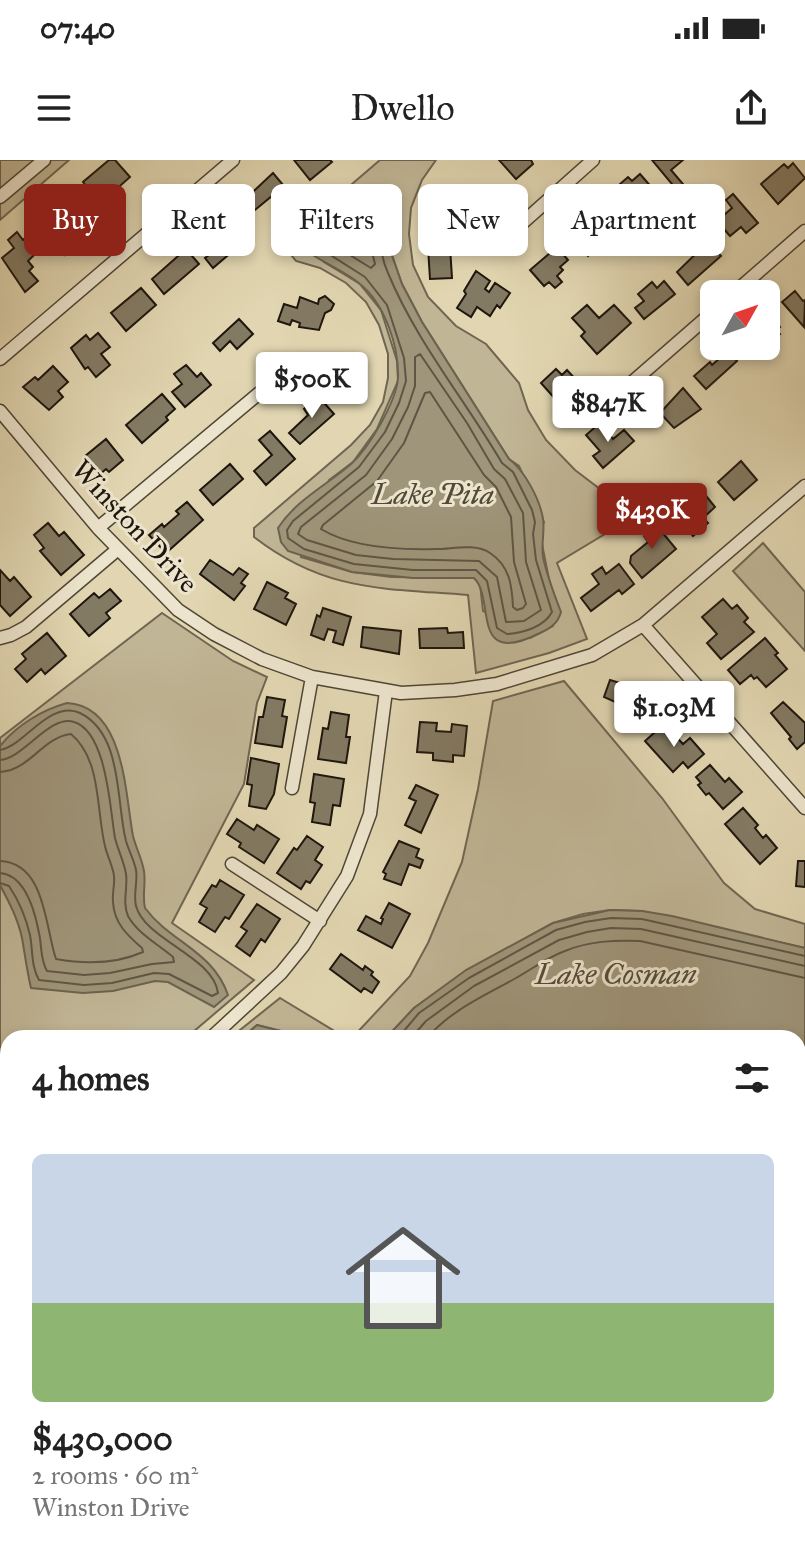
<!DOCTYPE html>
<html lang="en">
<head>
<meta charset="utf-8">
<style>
	:root { --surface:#fff; --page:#f2f2f2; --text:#222; --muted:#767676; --line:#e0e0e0; --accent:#8f2418 }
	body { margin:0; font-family:"IM FELL Great Primer",serif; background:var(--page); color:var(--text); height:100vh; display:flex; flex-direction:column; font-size:30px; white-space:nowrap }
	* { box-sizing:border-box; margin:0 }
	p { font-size:26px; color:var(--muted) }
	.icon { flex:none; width:44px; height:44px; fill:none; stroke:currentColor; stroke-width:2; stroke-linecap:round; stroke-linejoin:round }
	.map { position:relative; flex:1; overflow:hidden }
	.details { position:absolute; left:0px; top:870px; width:806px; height:538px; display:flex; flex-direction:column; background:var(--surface); border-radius:24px 24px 0 0; box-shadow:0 4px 12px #0003 }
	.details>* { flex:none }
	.top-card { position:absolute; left:24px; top:24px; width:758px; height:72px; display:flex; gap:16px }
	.needle { width:52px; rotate:50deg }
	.tools { position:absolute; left:700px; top:120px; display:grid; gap:16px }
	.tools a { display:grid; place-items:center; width:80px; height:80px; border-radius:12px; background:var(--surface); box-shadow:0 4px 12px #0003; font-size:40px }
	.price { position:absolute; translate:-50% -68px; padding:0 18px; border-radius:8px; background:#fff; color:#222; font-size:26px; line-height:52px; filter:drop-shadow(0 2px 4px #0008) }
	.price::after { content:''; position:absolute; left:50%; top:48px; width:24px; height:18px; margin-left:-12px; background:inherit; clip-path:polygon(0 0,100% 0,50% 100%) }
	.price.on { background:var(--accent); color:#fff }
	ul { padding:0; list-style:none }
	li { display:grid; align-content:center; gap:16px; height:424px; padding:0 32px }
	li+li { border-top:2px solid var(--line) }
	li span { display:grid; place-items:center; height:248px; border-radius:12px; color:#555 }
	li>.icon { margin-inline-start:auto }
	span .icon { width:144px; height:144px; fill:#fffc; stroke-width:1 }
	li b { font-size:34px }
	h2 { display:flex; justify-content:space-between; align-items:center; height:96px; padding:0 32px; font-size:34px }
	.pill { padding:0 28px; border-radius:12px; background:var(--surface); box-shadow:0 4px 12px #0003; font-size:28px; line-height:72px }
	.pill.on { background:var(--accent); color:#fff }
	.status { display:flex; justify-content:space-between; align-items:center; height:56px; padding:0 40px; background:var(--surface); direction:ltr }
	.status svg { height:22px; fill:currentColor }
	header { display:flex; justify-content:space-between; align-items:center; height:104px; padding:0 32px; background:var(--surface); font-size:36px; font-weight:600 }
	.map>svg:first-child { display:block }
</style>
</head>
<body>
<div class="status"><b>07:40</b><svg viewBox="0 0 49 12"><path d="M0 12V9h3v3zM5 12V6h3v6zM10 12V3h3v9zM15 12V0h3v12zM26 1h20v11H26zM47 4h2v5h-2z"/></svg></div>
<header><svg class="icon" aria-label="menu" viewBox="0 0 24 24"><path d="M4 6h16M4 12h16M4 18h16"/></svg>Dwello<svg class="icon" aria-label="share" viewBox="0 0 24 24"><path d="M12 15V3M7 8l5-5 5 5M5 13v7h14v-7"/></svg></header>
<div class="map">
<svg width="805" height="1407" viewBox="0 0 805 1407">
	<rect width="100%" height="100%" fill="#e1d6b1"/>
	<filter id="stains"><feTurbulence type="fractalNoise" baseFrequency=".0025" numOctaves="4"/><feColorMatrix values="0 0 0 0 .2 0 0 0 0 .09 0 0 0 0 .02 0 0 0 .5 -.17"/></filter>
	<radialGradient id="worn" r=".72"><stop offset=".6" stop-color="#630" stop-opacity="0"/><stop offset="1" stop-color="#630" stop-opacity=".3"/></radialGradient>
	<!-- green -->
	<path fill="#c0b595" stroke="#6f6652" stroke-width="2" fill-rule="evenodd" d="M 0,0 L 69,0 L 0,60 Z
		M 380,0 L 436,0 L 422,20 L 411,48 L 409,74 L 413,105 L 428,137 L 456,166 L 486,184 L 519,223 L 528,250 L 546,280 L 575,310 L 604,332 L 622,338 L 632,351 L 610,371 L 557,403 L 587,479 L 549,493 L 476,513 L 468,435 C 383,428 325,432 254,377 L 254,368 L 351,285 L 370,265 L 383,242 L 388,218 L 388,194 L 379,165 L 366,142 L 346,123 L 320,108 L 296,101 L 282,84 ZM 359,42 L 393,53 L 389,87 L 402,124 L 422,162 L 509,299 L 519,306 L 544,362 L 540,374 L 550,424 L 553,466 L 530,478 L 483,451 L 480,424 L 474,418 L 391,417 L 352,412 L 301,397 L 329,320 L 353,302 L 377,269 L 398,221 L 397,201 L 381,150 L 360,124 L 324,102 L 312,88 L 316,80 Z
		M 763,383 L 805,432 L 805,491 L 733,411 Z
		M 162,453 L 233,501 L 267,517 L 257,543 L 244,624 L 172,763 L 254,820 L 186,878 L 8,878 L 8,927 L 0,918 L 0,578 Z
		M 564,521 L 662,638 L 724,723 L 755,749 L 805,764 L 805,788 L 642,751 L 610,750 L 583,754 L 553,763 L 466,811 L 414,848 L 386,878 L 352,878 L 410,816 L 428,783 L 462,702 L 478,629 L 493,541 Z
		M 280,838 L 346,878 L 309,878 L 257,865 L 242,878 L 230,878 Z
		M 398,1400 L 555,1400 L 554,1407 L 398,1407 Z"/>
	<!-- water -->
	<path fill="#9f957a" stroke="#6b624f" stroke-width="2" d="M 382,34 L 392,43 L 389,87 L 402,124 L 422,162 L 509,299 C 524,310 540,339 543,359 C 545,371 541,383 543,397 C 547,416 554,434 561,452 C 558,463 551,468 540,473 C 469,509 496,439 474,418 L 413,418 L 352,412 L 288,391 L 281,382 L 278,368 C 296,340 327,325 351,304 C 369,288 396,242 398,218 C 399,187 385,144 360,124 C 346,112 328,105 313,95 L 312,88 L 316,80 C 332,65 360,35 382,34 Z
		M 67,543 C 125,546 125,634 133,676 C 136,688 142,699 144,711 C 146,724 142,736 145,748 C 170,782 213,791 228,835 L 214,847 L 168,822 L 155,821 L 113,831 L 83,833 L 31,828 C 27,811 25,795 22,778 C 18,759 9,742 0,725 L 0,586 C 17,565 42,550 67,543 Z
		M 610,750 L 642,751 L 672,756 L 805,788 L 805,1116 L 798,1115 L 798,878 L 386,878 L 414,848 L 466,810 L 553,763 Z
		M 257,865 L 309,878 L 242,878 Z
		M 8,1369 L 8,1400 L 59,1400 L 52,1407 L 0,1407 L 0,1379 Z"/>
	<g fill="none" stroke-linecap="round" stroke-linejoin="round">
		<!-- shore -->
		<path stroke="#5e5644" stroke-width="2" d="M 380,42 C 389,52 380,70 381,83 C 381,93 384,104 388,113 C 416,181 465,240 502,303 L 513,312 L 532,350 L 535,362 L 533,374 L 536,400 L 552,452 C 544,467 523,473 507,474 L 497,468 L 487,421 L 476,410 L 413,410 L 354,404 L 304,389 L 288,378 L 287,370 L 293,361 L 359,307 L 385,272 L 399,243 L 406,221 L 404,198 L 387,145 L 365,117 L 321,89 C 328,76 365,44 380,42 Z
			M 368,60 L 372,63 L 371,88 L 375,104 L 371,108 L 337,87 Z
			M 420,194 L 467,263 L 494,309 L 505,319 L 523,353 L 526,402 L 541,450 L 524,461 L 506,462 L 497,417 L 479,401 L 393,399 L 356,395 L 307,380 L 298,374 L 301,367 L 366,315 L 392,279 L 408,247 L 415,226 L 415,197 Z
			M 430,232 L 484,315 L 496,327 L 511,357 L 514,402 L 526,444 L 523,448 L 517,450 L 513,447 C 512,426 510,406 490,393 C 475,383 453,389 436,389 C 400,390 352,388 321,369 L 323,365 L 377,321 L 404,283 L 425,233 Z
			M 0,590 C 23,587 50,539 80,553 C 123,574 116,642 126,681 C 129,691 134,700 136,710 C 138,722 133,734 136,746 C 145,780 213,796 218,833 L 212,836 L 169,814 L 154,813 L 112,823 L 84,825 L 39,820 C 31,806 33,791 30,775 C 26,758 19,741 9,726 L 0,723
			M 0,600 C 23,599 50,554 74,562 C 107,572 110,650 115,678 C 118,690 124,702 126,714 C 128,728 122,742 128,756 C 137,773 159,785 173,797 L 174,802 L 152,804 L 110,813 L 84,815 L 47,811 C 40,799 42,786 39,773 C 35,752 25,715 0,713
			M 0,612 C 29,611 43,577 71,574 C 102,600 96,651 105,686 C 107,696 113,706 114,716 C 115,725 112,733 113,742 C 114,763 127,775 142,788 L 143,792 C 116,804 84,804 56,799 C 45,768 46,703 0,701
			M 398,878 L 419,853 L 469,818 L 556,770 L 585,762 L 611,758 L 642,759 L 805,796
			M 411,878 L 426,861 L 474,826 L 559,780 L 587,772 L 611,768 L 641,769 L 805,806
			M 427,878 C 451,850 484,836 516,818 C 532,809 548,797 565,791 C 589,781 614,780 640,781 L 805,818"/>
	</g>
	<!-- building -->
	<path fill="#837a63" stroke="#1e160e" stroke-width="2" d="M 109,0 L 115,0 L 130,17 L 112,33 L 123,45 L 110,56 L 83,22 Z
		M 294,0 L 330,0 L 332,2 L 310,20 Z
		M 499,0 L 531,0 L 533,4 L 516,19 Z
		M 652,0 L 683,0 L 671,10 L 683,24 L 676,29 Z
		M 793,3 L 805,18 L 778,44 L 761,24 L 784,4 L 788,8 Z
		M 273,13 L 284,26 L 250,54 L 241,43 Z
		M 640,14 L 653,29 L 645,36 L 654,47 L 638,61 L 612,31 L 628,17 L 632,21 Z
		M 733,34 L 758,63 L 746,73 L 741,67 L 730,76 L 717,61 L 732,48 L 726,40 Z
		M 72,41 L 97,69 L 65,95 L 53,80 L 58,75 L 55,71 L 66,61 L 59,52 Z
		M 597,45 L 613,63 L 604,71 L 601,68 L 592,76 L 601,85 L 588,96 L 578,80 L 574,84 L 565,74 Z
		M 231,50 L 241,62 L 236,67 L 247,79 L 213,108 L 205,98 L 209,95 L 203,89 L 220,74 L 213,66 Z
		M 460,64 L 462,87 L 450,87 L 452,118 L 430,119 L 428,87 L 421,88 L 421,72 L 445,73 L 445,65 Z
		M 17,72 L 23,80 L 27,76 L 39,90 L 28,101 L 33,107 L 29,111 L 38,121 L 25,132 L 2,98 L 14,88 L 8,80 Z
		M 708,82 L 721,96 L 688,125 L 677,112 Z
		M 557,87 L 568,100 L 560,107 L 563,110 L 557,116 L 562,122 L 555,128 L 549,122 L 544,126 L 530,110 Z
		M 186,89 L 199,104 L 164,134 L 152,119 Z
		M 476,111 L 490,121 L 485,129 L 489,132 L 495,123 L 510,133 L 500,148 L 497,145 L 490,156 L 477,147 L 471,157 L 457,148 L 466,134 L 464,131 Z
		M 664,121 L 675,134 L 644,159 L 635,148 L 644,141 L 638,134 L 652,122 L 657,128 Z
		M 141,128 L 156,145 L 126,171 L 111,153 Z
		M 795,131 L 803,141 L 805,140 L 804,167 L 782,142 Z
		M 325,136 L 334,144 L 331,150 L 325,153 L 319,170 L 299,167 L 300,163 L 292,160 L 290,165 L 278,161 L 284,144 L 297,148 L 300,137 L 318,144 L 319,139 Z
		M 587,145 L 599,158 L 614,145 L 631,163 L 597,194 L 581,176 L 585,172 L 572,158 Z
		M 766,152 L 780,167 L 777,170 L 780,174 L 766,186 Z
		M 239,159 L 253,174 L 237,189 L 230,181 L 220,191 L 213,183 Z
		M 98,173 L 110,187 L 101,194 L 110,205 L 96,217 L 88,207 L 85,209 L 71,188 L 86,175 L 90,180 Z
		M 728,191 L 737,201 L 706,229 L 694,216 L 710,202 L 712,205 Z
		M 342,195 L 362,211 L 344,235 L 323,219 Z
		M 186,205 L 197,217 L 201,213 L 211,225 L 185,247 L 172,232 L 182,224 L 174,214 Z
		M 53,206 L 68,222 L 58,231 L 63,237 L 49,250 L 23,227 L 35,217 L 38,220 Z
		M 556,209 L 562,215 L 567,210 L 577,221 L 571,227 L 589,246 L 574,260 L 541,223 Z
		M 683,228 L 701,249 L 674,268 L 660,253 Z
		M 162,234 L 175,249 L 166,257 L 168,260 L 142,283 L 126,265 Z
		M 318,236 L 334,254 L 300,284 L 289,273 L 308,255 L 304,249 Z
		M 600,263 L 613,279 L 624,270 L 634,281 L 603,308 L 593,296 L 600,291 L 586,275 Z
		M 270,271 L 295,299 L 266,325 L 254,311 L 272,295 L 259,280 Z
		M 106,279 L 123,300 L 109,312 L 106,309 L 99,315 L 84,297 Z
		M 741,301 L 757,320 L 734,340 L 718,322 Z
		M 230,304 L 243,319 L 213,345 L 200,330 Z
		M 702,331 L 715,347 L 703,358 L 708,363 L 693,376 L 679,359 L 693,347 L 689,342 Z
		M 187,342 L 203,360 L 166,393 L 149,375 L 162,364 L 164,367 L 179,354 L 176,351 Z
		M 48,363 L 59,376 L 64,372 L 84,395 L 61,415 L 40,391 L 44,388 L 34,375 Z
		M 650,365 L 657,366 L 676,389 L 642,418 L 630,403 L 631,396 L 648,382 L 644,376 L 645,369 Z
		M 210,400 L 233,415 L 239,408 L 248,414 L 241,423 L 245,426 L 234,440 L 200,414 Z
		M 619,404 L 634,424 L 622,434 L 619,430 L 591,451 L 581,438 L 599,424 L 592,414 L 602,407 L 606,414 Z
		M 0,410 L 10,421 L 14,417 L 31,437 L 10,456 L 0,445 Z
		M 267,422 L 288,433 L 285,438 L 296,444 L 286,465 L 254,449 Z
		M 110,429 L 121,441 L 106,453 L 110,458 L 89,476 L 70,454 L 94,433 L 99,438 Z
		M 723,439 L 732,449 L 737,445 L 748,458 L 744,462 L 754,472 L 721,499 L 707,483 L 717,474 L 702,457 Z
		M 323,448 L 351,457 L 343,485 L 333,482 L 336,471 L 328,469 L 324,480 L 311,475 L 317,455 L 320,457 Z
		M 363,467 L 401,471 L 399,494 L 361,487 Z
		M 447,468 L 448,473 L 463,472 L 464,488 L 420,488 L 419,469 Z
		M 47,473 L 66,496 L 45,514 L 41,509 L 27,522 L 15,509 L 26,499 L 22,494 Z
		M 765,478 L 778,493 L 775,495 L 787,509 L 766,527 L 757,517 L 754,519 L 751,515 L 740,524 L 728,510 Z
		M 610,520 L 656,534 L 650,549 L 645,547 L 642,554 L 604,537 Z
		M 267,537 L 285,540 L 282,556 L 287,557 L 282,587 L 255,583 L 259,557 L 263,557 Z
		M 783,542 L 805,563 L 805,582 L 797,589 L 789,579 L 791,577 L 771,553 Z
		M 331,552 L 349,555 L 346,577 L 350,577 L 346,603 L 318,599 L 323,568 L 328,569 Z
		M 420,562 L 437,563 L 436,571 L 451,572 L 452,564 L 467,566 L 464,596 L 453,595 L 453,602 L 433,600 L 433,593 L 417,592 Z
		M 664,564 L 683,584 L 690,578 L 704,594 L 688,608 L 683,602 L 673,612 L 645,581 Z
		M 251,598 L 279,604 L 274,634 L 266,649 L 249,646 L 252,625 L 247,624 Z
		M 710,605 L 725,622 L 729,618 L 742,632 L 723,649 L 709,633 L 706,635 L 698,625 L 701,623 L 696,617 Z
		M 314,614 L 344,619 L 340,646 L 333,645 L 330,665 L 312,662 L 315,643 L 310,642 Z
		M 416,625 L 438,635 L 421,673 L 405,665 L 416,641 L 409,638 Z
		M 743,648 L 758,665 L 755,668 L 763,678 L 766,675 L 777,688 L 760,704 L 725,664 Z
		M 237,659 L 254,670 L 257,665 L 279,679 L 264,703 L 239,687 L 241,683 L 227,674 Z
		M 307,676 L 323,687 L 315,700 L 322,705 L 310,723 L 306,721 L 301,729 L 277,713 L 294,688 L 297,690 Z
		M 399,681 L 419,689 L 416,697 L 423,700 L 420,708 L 409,704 L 401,725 L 384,719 L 386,714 L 383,712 Z
		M 798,701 L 805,701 L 805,727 L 796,726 Z
		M 220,720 L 244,735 L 229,759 L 225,757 L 215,772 L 199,762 L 207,748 L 200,744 L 212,725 L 216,727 Z
		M 389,743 L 410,754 L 392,788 L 358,770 L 366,756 L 381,764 L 383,759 L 381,758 Z
		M 257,744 L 280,759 L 265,782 L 261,779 L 250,796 L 236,786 L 247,771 L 241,767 Z
		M 341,794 L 363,810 L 365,806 L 373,812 L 371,815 L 379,822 L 372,833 L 364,828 L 361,832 L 330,809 Z
		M 0,955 L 8,965 L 8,1000 L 0,990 Z
		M 805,1172 L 805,1242 L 798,1240 L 798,1184 Z
		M 566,1400 L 605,1400 L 605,1407 L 566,1407 Z
		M 653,1400 L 685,1400 L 685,1407 L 663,1407 L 652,1404 Z
		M 776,1400 L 776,1407 L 756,1407 L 756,1401 Z"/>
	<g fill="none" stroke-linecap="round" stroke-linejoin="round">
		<!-- minor casing -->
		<g stroke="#4f4637" stroke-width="15">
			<path id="minor" d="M 0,37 L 44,0
				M 501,82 L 593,0
				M 733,134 L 805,71
				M 0,199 L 233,0
				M 628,226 L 714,151
				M 0,251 L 98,368 L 178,450 L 214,474 L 262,499 L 312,517 L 401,533 L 455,530 L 497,524 L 592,495 L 643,465 L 805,326
				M 98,368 L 288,209
				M 643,465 L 805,648
				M 0,478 L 11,475 L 26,467 L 118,389
				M 292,628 L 312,517
				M 232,704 L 320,761
				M 211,878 L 281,813 L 303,786 L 347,716 L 370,654 L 386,531
				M 0,1061 L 8,1054
				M 381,1400 L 381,1407
				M 209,1407 L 222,1400
				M 252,1407 L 252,1400
				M 290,1407 L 290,1400
				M 326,1407 L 327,1400
				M 627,1407 L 627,1400"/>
		</g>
		<!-- minor -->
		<use href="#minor" stroke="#ece4cc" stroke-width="12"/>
	</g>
	<g text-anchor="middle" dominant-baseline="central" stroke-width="6" stroke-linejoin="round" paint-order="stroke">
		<!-- street labels -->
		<g font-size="28" fill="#1e160e" stroke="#ece4cc">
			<text transform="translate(135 366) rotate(47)">Winston Drive</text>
		</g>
		<!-- water labels -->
		<g font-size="30" font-style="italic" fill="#524939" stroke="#ece4cc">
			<text x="433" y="334">Lake Pita</text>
			<text x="616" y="814">Lake Cosman</text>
		</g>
	</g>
	<rect width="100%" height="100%" filter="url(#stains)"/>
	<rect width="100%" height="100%" fill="url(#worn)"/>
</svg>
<div class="tools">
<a><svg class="needle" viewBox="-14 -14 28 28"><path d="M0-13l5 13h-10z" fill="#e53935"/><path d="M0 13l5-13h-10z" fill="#767676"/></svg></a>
</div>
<b class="price" style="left:312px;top:260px">$500K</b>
<b class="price" style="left:608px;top:284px">$847K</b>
<b class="price on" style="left:652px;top:391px">$430K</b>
<b class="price" style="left:674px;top:589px">$1.03M</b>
<div class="top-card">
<a class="pill on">Buy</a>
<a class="pill">Rent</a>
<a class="pill">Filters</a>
<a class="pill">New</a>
<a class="pill">Apartment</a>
</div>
<section class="details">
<h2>4 homes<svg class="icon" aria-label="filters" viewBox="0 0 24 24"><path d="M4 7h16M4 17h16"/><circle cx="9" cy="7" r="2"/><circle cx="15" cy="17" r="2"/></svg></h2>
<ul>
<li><span style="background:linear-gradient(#c9d6e8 60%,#8fb573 0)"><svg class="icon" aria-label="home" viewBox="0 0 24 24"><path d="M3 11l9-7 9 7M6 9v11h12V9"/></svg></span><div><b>$430,000</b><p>2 rooms · 60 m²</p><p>Winston Drive</p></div></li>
</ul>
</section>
</div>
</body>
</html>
